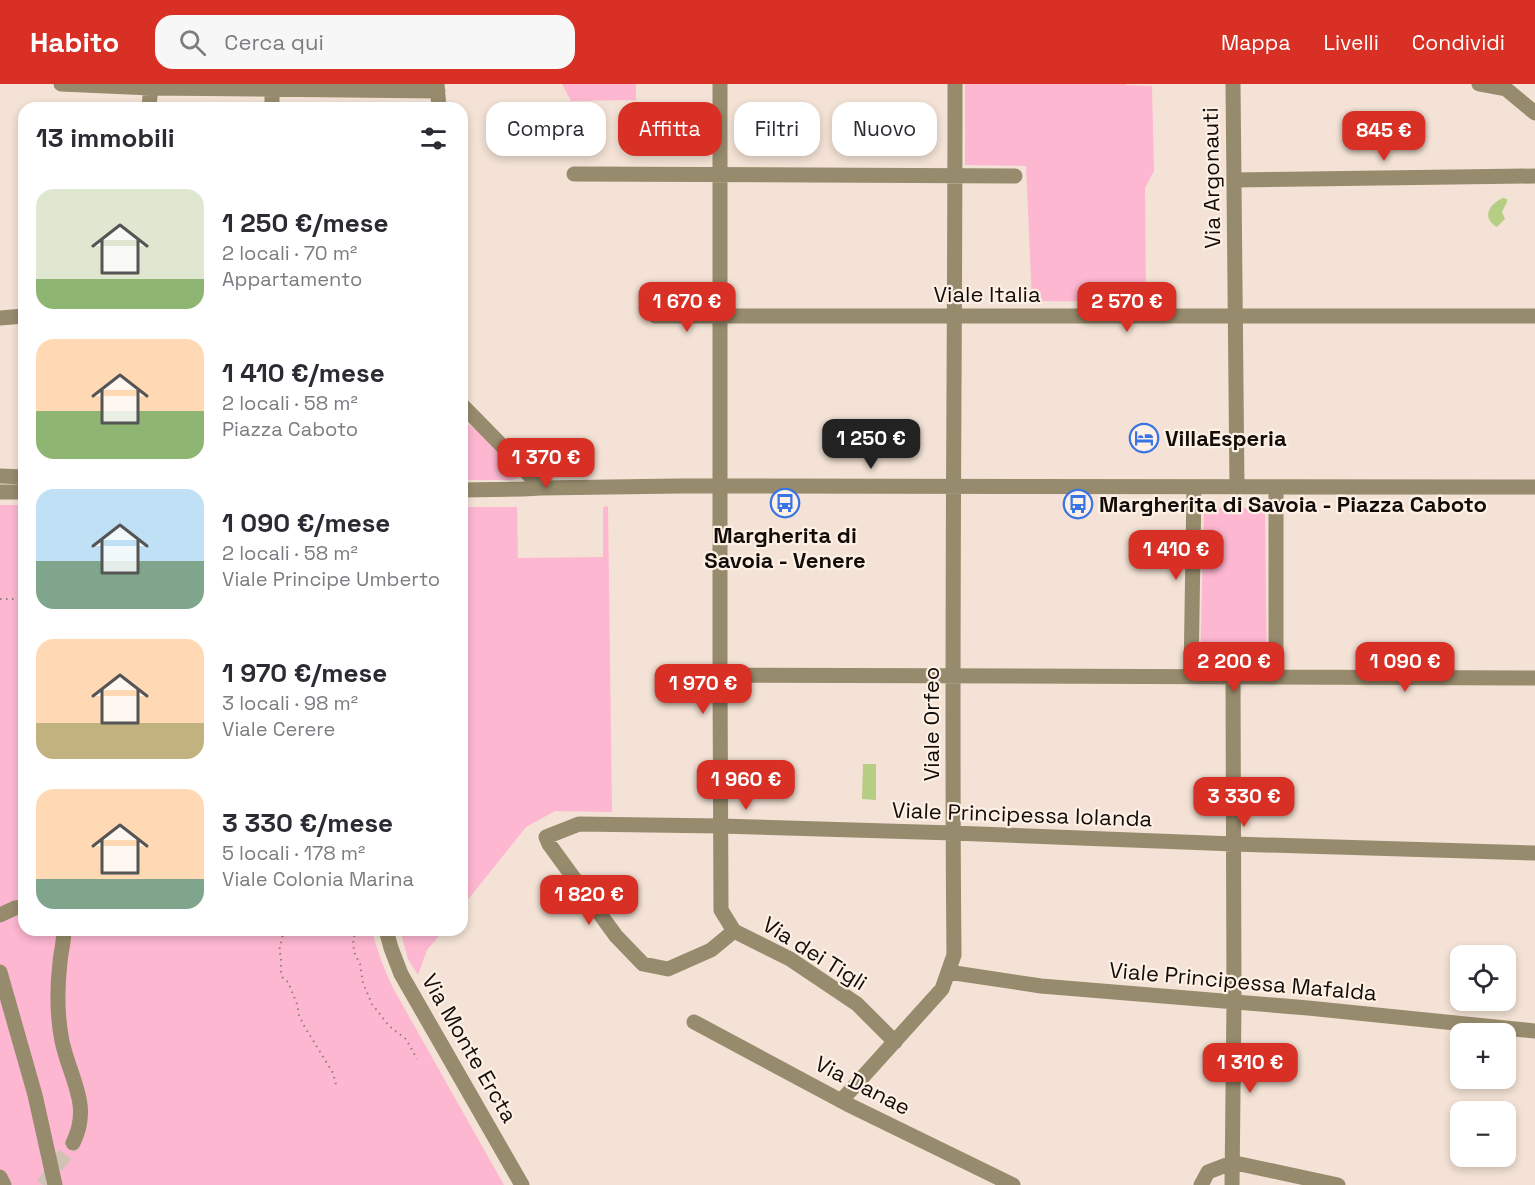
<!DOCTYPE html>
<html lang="it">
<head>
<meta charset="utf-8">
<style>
	:root { --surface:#fff; --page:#f7f7f7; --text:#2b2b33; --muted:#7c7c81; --accent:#d93025 }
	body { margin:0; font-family:"Space Grotesk",sans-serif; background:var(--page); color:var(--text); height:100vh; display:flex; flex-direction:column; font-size:22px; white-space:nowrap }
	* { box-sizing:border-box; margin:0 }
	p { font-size:20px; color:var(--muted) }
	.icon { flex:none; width:33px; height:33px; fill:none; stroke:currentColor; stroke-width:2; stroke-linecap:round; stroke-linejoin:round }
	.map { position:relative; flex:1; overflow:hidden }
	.details { position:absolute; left:18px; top:18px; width:450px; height:834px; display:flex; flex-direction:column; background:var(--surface); border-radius:18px; box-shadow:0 3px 9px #0003 }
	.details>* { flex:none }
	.banner { position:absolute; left:486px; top:18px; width:570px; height:54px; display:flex; gap:12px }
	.fabs { position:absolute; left:1450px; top:861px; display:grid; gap:12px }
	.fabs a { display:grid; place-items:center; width:66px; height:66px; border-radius:12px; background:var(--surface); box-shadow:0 3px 9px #0003; font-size:30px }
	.price { position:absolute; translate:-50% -51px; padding:0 14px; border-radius:12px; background:var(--accent); color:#fff; font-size:20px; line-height:39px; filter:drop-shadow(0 2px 3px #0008) }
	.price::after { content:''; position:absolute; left:50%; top:36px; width:18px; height:14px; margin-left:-9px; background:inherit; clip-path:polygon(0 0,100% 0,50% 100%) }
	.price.selected { background:#222; color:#fff }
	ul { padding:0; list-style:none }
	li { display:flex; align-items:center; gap:18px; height:150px; padding:0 18px }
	li span { display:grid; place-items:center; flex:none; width:168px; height:120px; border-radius:18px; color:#555 }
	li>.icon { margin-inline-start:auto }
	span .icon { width:72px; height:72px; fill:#fffc; stroke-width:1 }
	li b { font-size:26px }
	h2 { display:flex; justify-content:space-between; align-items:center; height:72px; padding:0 18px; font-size:26px }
	.chip { padding:0 21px; border-radius:18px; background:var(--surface); box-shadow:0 3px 9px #0003; font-size:21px; line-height:54px }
	.chip.selected { background:var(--accent); color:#fff }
	header { display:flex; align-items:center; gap:36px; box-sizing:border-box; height:84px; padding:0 30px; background:var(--accent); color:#fff }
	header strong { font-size:28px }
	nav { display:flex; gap:33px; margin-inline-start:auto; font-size:21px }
	.search { width:420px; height:54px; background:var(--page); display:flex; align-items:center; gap:15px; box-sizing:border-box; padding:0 21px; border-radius:18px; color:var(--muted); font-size:22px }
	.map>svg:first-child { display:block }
</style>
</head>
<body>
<header>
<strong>Habito</strong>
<div class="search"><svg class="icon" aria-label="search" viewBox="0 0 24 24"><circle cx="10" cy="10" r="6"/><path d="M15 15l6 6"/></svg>Cerca qui</div>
<nav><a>Mappa</a><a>Livelli</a><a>Condividi</a></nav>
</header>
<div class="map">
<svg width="1535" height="1101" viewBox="0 0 1535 1101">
	<rect width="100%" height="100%" fill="#f3e2d5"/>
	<!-- green -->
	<path fill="#fdb7d0" d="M 562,0 L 636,0 L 636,16 L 571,17 Z
		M 965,0 L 1126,0 L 1126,1 L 1152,2 L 1154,87 L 1145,104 L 1146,218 L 1032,217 L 1026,82 L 965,81 Z
		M 462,336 L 478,347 L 516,386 L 518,390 L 518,394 L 512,396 L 462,396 Z
		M 0,421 L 24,421 L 24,846 L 372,846 C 377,867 384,885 393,904 L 504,1101 L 0,1101 Z
		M 608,422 L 612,728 L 555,727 L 526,743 L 462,823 L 462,423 L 517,423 L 518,474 L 603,473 L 603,423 Z
		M 1204,424 L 1265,424 L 1267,583 L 1200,584 Z
		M 400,846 L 444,846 L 427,866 L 418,891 L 408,875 Z"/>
	<!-- water -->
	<path fill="#b6ce84" d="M 1503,114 L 1507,115 L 1507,118 L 1502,128 L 1505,135 L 1497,143 C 1481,134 1489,120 1503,114 Z
		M 863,680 L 876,680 L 876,716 L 862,715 Z"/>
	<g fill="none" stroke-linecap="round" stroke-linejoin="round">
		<!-- minor-tunnel -->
		<path stroke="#d1c2b6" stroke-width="15" stroke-dasharray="15 8" stroke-linecap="butt" d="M 43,1101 L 73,1059"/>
		<!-- path -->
		<path stroke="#8d8279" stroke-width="2" stroke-dasharray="1.5 4.5" stroke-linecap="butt" d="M 462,252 L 465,307
			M 0,515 L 24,515
			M 284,846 L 279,867 L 281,872 L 281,888 L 283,894 L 288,898 L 297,920 L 299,931 L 303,940 L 333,989 L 336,1001
			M 357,846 L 353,855 L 354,868 L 360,880 L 363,899 L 372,920 L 389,942 L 406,955 L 417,975"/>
		<!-- minor -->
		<path stroke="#968b6c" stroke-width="15" d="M 61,0 L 151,4 L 438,7
			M 272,0 L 272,24
			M 437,0 L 439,24
			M 720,0 L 720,591 L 721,826 L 734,847
			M 1233,0 L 1237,403
			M 1479,0 L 1506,5 L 1535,29
			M 149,24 L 151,0
			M 574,90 L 1015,92
			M 1234,96 L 1535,92
			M 655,232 L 1535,232
			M 0,234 L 24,232
			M 462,321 L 509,369 L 541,404
			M 0,392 L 24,393
			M 1276,403 L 1276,592
			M 462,406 L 523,405 L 541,404 L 679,402 L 1535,403
			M 0,408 L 24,408
			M 720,591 L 1535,594
			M 1191,593 L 1194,403
			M 0,831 L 15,824 L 24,823
			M 64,846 C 64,857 61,867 60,878 C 57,904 57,932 62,957 C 70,995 92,1021 73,1059
			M 386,846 L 391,864 L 401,890 L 522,1101
			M 734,847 L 711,866 L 668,885 L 643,880 L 616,852 L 549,760 L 546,753 L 579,740 L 720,742 L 953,749 L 1234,760 L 1535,769
			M 734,847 L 790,875 L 857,920 L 895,958
			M 0,888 L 35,1011 L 55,1101
			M 948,888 L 1041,902 L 1308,924 L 1535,947
			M 694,938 L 847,1020 L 1013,1101
			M 841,1017 L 942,905 L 954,871 C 951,580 955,290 955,0
			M 0,1093 L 4,1101
			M 1201,1101 L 1208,1088 L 1229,1080 L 1240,1080 L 1338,1101
			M 1232,1101 L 1234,918 L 1233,592"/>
	</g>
	<!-- icons -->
	<defs>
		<g id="hotel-ring" transform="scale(1.5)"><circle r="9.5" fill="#fef0e5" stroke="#3874e3" stroke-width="1.5"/><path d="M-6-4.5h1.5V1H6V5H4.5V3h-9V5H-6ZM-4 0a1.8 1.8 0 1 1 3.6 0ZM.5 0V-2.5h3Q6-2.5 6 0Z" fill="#3874e3"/></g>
		<g id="bus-ring" transform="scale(1.5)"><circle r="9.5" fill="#fef0e5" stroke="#3874e3" stroke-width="1.5"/><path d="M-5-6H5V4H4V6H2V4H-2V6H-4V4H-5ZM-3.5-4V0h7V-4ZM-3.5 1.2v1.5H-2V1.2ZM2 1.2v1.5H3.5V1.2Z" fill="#3874e3"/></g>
	</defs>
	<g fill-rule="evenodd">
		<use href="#hotel-ring" x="1144" y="354"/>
		<use href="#bus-ring" x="785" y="419"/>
		<use href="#bus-ring" x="1078" y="420"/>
	</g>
	<g text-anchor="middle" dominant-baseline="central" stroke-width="4.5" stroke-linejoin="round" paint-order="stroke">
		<!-- street labels -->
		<g font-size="22" fill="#120d09" stroke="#fef0e5">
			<text transform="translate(1211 94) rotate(-91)">Via Argonauti</text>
			<text x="987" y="210">Viale Italia</text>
			<text transform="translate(931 640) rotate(-90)">Viale Orfeo</text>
			<text transform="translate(1022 730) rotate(2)">Viale Principessa Iolanda</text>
			<text transform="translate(815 869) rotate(32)">Via dei Tigli</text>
			<text transform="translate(1243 897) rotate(5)">Viale Principessa Mafalda</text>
			<text transform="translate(470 964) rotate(60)">Via Monte Ercta</text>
			<text transform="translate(863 1001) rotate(27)">Via Danae</text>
		</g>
		<!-- poi labels -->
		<g font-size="22" font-weight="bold" fill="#120d09" stroke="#fef0e5" text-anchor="start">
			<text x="1165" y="354">VillaEsperia</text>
			<text x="1099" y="420">Margherita di Savoia - Piazza Caboto</text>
			<text x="785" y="451" text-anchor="middle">Margherita di<tspan x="785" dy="25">Savoia - Venere</tspan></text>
		</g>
	</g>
</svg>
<div class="fabs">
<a><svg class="icon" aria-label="locate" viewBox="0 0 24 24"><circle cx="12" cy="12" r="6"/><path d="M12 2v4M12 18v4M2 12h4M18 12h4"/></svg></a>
<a>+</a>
<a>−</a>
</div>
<b class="price" style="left:1384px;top:78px">845 €</b>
<b class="price" style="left:687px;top:249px">1 670 €</b>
<b class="price" style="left:1127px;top:249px">2 570 €</b>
<b class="price selected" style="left:871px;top:386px">1 250 €</b>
<b class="price" style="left:546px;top:405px">1 370 €</b>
<b class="price" style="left:1176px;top:497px">1 410 €</b>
<b class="price" style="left:1234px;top:609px">2 200 €</b>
<b class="price" style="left:1405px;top:609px">1 090 €</b>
<b class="price" style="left:703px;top:631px">1 970 €</b>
<b class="price" style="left:746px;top:727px">1 960 €</b>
<b class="price" style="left:1244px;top:744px">3 330 €</b>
<b class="price" style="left:589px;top:842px">1 820 €</b>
<b class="price" style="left:1250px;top:1010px">1 310 €</b>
<div class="banner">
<a class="chip">Compra</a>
<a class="chip selected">Affitta</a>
<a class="chip">Filtri</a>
<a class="chip">Nuovo</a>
</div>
<section class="details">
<h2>13 immobili<svg class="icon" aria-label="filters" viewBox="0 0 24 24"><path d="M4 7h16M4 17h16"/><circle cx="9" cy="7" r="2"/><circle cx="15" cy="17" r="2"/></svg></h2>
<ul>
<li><span style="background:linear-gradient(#dfe7d0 75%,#8fb573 0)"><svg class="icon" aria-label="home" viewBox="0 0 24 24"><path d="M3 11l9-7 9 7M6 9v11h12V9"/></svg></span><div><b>1 250 €/mese</b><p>2 locali · 70 m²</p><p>Appartamento</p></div></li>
<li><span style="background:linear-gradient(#ffd9b3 60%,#8fb573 0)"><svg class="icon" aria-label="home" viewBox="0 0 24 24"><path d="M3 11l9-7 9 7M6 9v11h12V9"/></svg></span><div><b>1 410 €/mese</b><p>2 locali · 58 m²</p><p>Piazza Caboto</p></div></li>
<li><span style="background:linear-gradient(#bfe0f5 60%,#7fa58c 0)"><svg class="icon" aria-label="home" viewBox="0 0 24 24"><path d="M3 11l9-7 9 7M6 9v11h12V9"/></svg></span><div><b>1 090 €/mese</b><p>2 locali · 58 m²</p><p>Viale Principe Umberto</p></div></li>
<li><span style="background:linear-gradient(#ffd9b3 70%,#c2b280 0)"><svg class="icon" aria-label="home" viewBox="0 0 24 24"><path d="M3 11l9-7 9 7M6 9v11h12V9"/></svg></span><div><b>1 970 €/mese</b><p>3 locali · 98 m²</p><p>Viale Cerere</p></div></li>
<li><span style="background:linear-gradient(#ffd9b3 75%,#7fa58c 0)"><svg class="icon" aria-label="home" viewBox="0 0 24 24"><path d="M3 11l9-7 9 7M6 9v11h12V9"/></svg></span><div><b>3 330 €/mese</b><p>5 locali · 178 m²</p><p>Viale Colonia Marina</p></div></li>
</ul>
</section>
</div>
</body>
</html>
